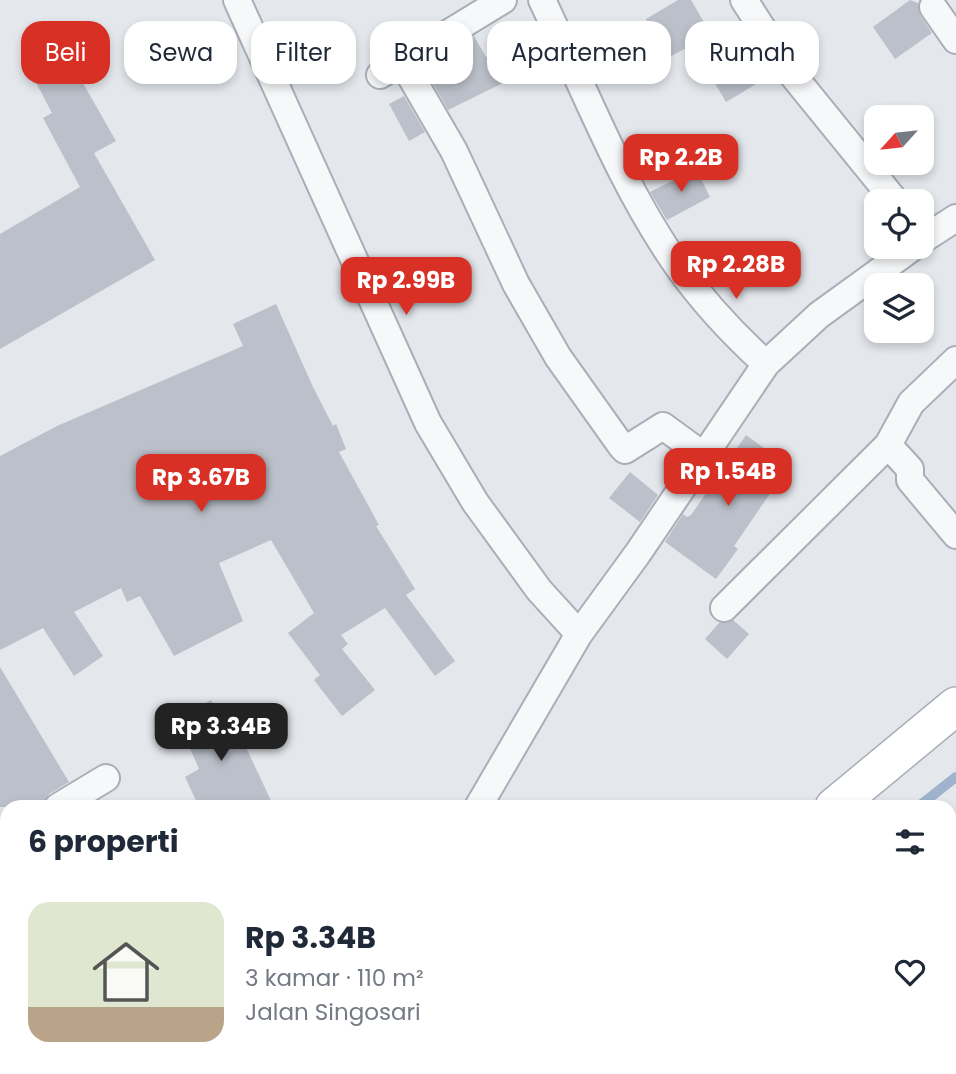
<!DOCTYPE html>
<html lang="id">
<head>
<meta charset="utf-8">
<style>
	:root { --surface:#fff; --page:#f2f2f3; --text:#1f2937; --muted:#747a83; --line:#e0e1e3; --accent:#d93025 }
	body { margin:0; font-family:Poppins,sans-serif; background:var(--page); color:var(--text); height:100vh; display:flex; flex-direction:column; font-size:26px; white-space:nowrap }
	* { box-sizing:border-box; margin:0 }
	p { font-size:23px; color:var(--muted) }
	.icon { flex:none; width:38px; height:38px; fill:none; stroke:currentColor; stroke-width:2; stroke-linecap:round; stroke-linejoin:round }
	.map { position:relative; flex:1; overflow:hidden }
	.side { position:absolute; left:0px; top:800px; width:957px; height:275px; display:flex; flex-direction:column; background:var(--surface); border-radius:21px 21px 0 0; box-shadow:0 4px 10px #0003 }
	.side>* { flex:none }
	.top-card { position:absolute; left:21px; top:21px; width:915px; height:63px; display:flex; gap:14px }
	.needle { width:46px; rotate:243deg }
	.tools { position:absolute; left:864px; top:105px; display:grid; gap:14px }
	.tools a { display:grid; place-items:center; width:70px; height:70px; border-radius:14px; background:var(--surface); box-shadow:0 4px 10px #0003; font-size:35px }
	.price { position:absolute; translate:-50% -60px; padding:0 16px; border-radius:14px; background:var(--accent); color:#fff; font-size:23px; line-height:46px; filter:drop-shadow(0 2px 4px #0008) }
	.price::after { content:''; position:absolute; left:50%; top:42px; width:21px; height:16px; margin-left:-10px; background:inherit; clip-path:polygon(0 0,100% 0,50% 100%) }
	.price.on { background:#222; color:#fff }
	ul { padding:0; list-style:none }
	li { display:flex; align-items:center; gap:21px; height:175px; padding:0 28px }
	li+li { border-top:2px solid var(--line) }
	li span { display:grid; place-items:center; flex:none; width:196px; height:140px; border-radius:21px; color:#555 }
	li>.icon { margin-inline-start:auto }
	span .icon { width:84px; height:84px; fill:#fffc; stroke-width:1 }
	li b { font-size:30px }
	h2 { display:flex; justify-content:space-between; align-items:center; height:84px; padding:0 28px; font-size:30px }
	.chip { padding:0 24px; border-radius:21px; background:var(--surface); box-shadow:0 4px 10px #0003; font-size:24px; line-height:63px }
	.chip.on { background:var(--accent); color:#fff }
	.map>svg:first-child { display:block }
</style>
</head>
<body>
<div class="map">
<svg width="956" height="1074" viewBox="0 0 956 1074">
	<rect width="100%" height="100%" fill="#e4e7ec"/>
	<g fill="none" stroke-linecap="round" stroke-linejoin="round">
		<!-- stream -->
		<path stroke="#9fb4cc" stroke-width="10" d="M 918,807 L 956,777
			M 591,1074 L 599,1068"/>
	</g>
	<!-- building -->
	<path fill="#bbc0ca" d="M 678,0 L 691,0 L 711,34 L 668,58 L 646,19 Z
		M 910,0 L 918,3 L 920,15 L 932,33 L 895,59 L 873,27 Z
		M 474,36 L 486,57 L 493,53 L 509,80 L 448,110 L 431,80 L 435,78 L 427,65 Z
		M 748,36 L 771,75 L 726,102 L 703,63 Z
		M 64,50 L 116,141 L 94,153 L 155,260 L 0,349 L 0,234 L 80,187 L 43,118 L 52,113 L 29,69 Z
		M 404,96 L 425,132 L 409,141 L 389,104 Z
		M 696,169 L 710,197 L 667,220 L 650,192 Z
		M 276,304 L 313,387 L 333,426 L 336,424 L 346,449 L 339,452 L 379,525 L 376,526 L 415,589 L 406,595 L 455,661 L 435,676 L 385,608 L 341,635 L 348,644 L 342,649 L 375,690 L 342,716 L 314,680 L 320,675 L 288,633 L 314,613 L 271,540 L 219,563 L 243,621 L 174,656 L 140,596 L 127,602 L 121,588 L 74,612 L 103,656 L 74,676 L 43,628 L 0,650 L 0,456 L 57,426 L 243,346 L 233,324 Z
		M 746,435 L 789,466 L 734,546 L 738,549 L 716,579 L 665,542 L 683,514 L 687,517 L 691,515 Z
		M 630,472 L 658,495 L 640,522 L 609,498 Z
		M 733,620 L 749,634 L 727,659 L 705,639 L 719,623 Z
		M 0,667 L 69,782 L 49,794 L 42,807 L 0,807 Z
		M 211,700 L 236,744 L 243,741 L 274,807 L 199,807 L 185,777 L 199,769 L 177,718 Z"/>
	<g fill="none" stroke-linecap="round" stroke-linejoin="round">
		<!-- street casing -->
		<g stroke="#a9aeb7" stroke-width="30">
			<path id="street" d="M 237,0 L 428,423 L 475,502 L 539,590 L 579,634
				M 542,0 C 584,88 621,185 677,265 C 703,302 733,334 766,364
				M 744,0 L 791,73 L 895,201
				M 933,7 L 956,40
				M 403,63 L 454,151 L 516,284 L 558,357 L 622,447 L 625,450 L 663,426 L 704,456
				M 380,75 L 503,0
				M 922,240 L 956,218
				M 888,445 L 910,469 L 910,480 L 956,535
				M 724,608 L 888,445 L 911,403 L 956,360
				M 58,807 L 106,778
				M 478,807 L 579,634 L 638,553 L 766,364 L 819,315 L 913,247
				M 0,842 L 7,838
				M 0,910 L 7,924
				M 0,946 L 7,942
				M 83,1068 L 86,1074
				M 297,1074 L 301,1068"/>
		</g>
		<!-- secondary casing -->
		<g stroke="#a9aeb7" stroke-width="40">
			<path id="secondary" d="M 834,807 L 956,706
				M 950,844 L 956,840
				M 510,1074 L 518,1068
				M 665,1074 L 673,1068"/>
		</g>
		<!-- street -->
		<use href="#street" stroke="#f7f8fa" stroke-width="26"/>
		<!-- secondary -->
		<use href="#secondary" stroke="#fff" stroke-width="37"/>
	</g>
</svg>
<div class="tools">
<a><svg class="needle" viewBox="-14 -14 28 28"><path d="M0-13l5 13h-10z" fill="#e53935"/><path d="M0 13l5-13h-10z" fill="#747a83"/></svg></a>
<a><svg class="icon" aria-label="locate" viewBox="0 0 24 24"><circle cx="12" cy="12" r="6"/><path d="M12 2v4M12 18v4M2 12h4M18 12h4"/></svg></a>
<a><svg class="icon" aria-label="layers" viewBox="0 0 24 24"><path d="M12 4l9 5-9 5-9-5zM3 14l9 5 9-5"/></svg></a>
</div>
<b class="price" style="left:681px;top:194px">Rp 2.2B</b>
<b class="price" style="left:736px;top:301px">Rp 2.28B</b>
<b class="price" style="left:406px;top:317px">Rp 2.99B</b>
<b class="price" style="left:728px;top:508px">Rp 1.54B</b>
<b class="price" style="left:201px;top:514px">Rp 3.67B</b>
<b class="price on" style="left:221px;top:763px">Rp 3.34B</b>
<div class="top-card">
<a class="chip on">Beli</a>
<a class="chip">Sewa</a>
<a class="chip">Filter</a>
<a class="chip">Baru</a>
<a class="chip">Apartemen</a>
<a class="chip">Rumah</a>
</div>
<section class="side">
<h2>6 properti<svg class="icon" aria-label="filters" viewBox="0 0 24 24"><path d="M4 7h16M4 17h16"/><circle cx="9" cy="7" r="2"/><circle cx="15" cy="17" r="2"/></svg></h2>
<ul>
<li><span style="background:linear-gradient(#dfe7d0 75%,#b9a48a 0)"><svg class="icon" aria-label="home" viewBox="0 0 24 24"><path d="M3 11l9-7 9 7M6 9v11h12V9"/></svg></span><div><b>Rp 3.34B</b><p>3 kamar · 110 m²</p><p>Jalan Singosari</p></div><svg class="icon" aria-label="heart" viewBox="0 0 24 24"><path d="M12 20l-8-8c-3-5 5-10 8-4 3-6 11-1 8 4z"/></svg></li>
</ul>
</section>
</div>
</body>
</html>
